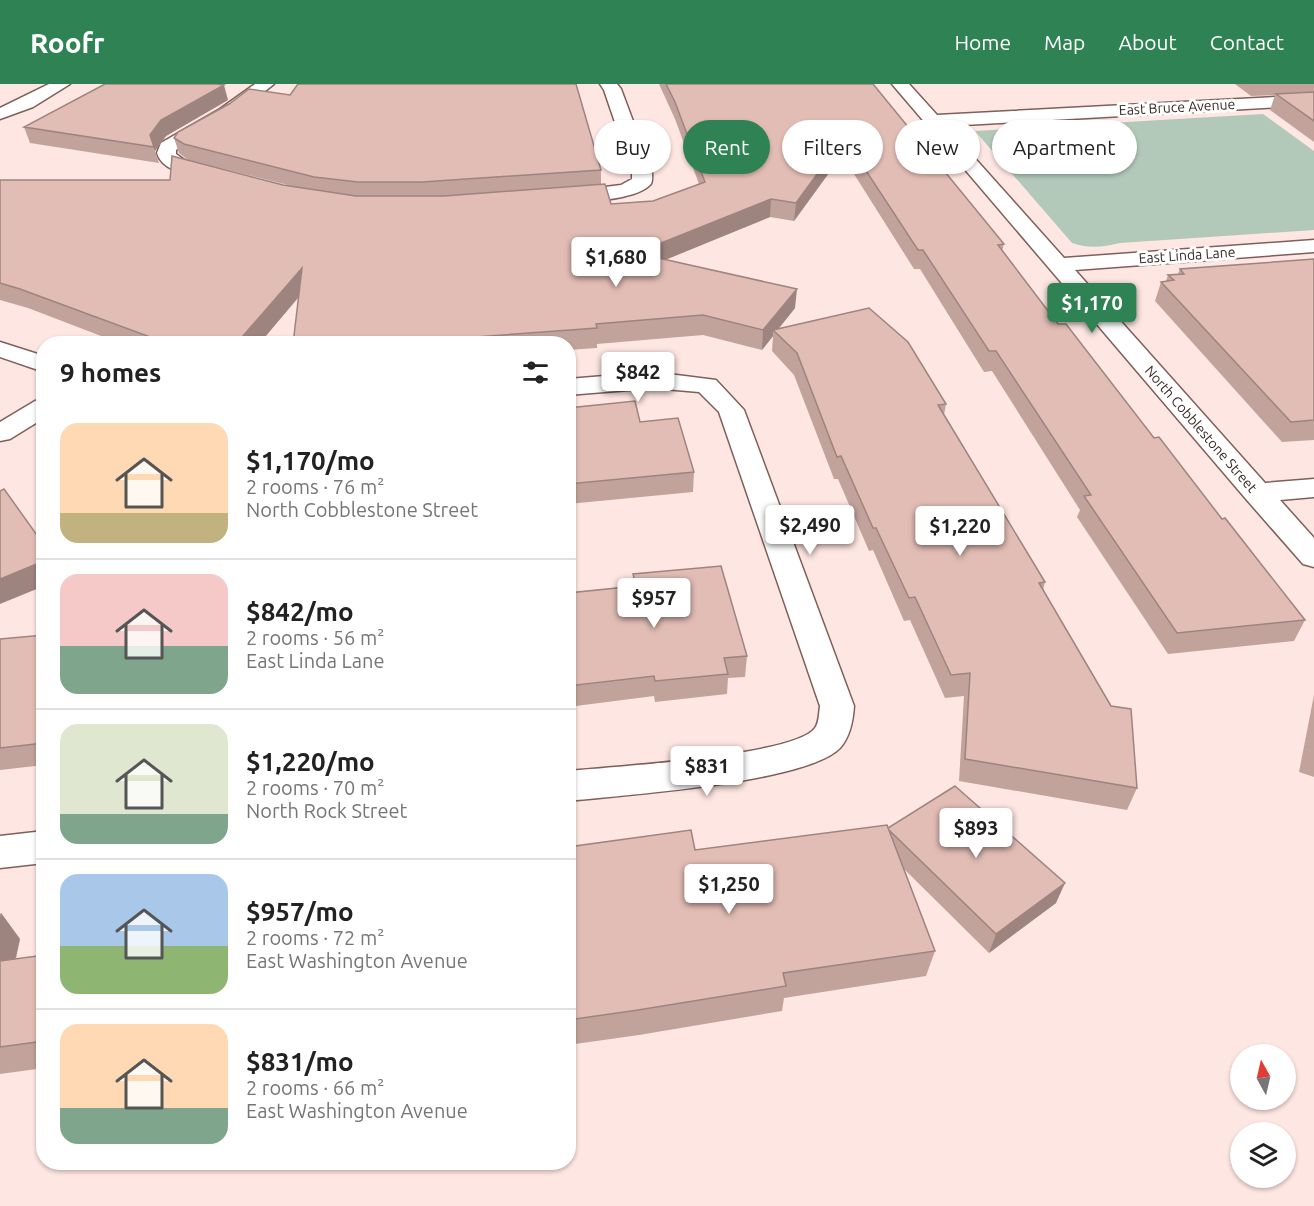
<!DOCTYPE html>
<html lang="en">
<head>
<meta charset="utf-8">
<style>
	:root { --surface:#fff; --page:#f2f2f2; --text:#222; --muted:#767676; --line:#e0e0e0; --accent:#2e8254 }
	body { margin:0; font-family:Ubuntu,sans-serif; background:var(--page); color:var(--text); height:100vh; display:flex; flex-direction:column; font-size:22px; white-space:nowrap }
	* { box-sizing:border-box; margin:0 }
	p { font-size:20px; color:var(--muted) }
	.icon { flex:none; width:33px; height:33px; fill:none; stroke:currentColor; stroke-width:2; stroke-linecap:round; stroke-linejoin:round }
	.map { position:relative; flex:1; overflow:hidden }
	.drawer { position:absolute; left:36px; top:252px; width:540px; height:834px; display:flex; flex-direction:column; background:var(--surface); border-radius:24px; box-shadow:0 2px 4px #0004 }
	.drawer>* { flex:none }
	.guide { position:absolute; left:594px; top:36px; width:570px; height:54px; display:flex; gap:12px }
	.needle { width:39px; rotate:352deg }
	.controls { position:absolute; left:1230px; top:960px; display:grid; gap:12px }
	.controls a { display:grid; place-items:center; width:66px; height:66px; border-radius:50%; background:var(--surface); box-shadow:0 2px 4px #0004; font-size:30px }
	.price { position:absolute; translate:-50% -51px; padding:0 14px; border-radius:6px; background:#fff; color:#222; font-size:20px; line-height:39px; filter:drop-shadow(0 2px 3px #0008) }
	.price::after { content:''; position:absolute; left:50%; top:36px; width:18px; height:14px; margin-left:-9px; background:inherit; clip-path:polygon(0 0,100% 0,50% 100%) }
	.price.selected { background:var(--accent); color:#fff }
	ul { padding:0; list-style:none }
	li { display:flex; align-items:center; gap:18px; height:150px; padding:0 24px }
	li+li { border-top:2px solid var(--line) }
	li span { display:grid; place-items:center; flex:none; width:168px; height:120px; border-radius:18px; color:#555 }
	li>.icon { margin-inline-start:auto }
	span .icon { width:72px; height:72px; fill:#fffc; stroke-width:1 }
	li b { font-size:26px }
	h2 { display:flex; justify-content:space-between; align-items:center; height:72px; padding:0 24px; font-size:26px }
	.tag { padding:0 21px; border-radius:27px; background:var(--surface); box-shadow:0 2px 4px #0004; font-size:21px; line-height:54px }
	.tag.selected { background:var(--accent); color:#fff }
	header { display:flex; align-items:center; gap:36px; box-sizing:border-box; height:84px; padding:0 30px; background:var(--accent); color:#fff }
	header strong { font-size:28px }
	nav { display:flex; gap:33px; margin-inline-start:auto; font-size:21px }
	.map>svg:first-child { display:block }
</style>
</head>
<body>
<header>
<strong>Roofr</strong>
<nav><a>Home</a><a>Map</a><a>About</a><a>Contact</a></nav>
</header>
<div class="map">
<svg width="1314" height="1122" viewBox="0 0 1314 1122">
	<rect width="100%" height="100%" fill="#fee6e2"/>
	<!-- green -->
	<path fill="#b2c9ba" d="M 1263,30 L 1314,67 L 1314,146 L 1120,159 C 1102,163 1090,165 1072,159 L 975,47 Z"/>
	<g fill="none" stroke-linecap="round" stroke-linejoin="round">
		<!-- minor casing -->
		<g stroke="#7f5f58" stroke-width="3">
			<path id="minor" d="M 49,0 L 70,0 L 33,23 L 0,35 L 0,24 Z
				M 255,0 L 274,0 L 232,33 L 176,66 L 176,70 L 187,78 L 222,87 L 225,91 L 222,95 L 215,97 C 197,92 163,90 157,69 L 161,59 L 220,25 Z
				M 600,0 L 617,0 L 621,5 L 652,88 C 652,93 653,98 650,101 C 634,117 584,117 563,119 L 556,117 L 553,113 L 556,109 L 621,101 L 632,95 L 632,88 L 604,6 Z
				M 892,0 L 909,0 L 937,31 L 1314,11 L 1314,21 L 946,42 L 1064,174 L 1314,156 L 1314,168 L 1075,186 L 1265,399 L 1314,395 L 1314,413 L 1280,416 L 1314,454 L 1314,483 L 1303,480 L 1246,415 Z
				M 0,258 L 44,272 L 44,288 L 0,273 Z
				M 653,288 L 716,296 L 744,326 L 854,622 C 853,637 850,653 840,664 C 806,699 622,711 568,717 L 568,687 C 609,683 795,672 815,644 C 819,639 819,629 820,622 L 719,328 L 699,308 L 653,304 L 568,311 L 568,295 Z
				M 44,315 L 44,334 L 10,355 L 0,357 L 0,338 L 35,317 Z
				M 44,747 L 44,779 L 0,784 L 0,752 Z"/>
		</g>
		<!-- minor -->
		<use href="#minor" fill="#fff" fill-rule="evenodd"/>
	</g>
	<!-- wall -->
	<path fill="#c2a39c" d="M 659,0 L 873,0 L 1004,160 L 1002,167 L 1058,240 L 1222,435 L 1305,536 L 1294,557 L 1168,570 L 1077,433 L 1080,426 L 992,287 L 984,288 L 920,185 L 914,185 L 842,71 L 794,137 L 770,133 L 666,175 L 795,224 L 778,245 L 946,320 L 944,331 L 1045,498 L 1043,506 L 1137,704 L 1127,726 L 959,697 L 964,612 L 945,614 L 910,536 L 904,537 L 873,466 L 869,467 L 838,395 L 834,395 L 794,291 L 772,267 L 773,252 L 762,266 L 703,251 L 597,260 L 597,264 L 568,266 L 568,260 L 293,260 L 299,213 L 259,260 L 122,260 L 28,224 L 0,216 L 0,96 L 283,101 L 292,102 L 188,76 L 179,69 L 174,54 L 601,86 L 601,100 L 611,120 L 653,117 L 699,100 L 675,35 Z
		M 1235,0 L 1314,0 L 1314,58 L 1270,26 L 1275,11 L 1251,12 Z
		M 228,16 L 166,52 L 155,67 L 159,79 L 30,59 L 24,43 Z
		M 1314,175 L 1314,356 L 1282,358 L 1155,217 L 1161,198 L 1166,197 L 1168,191 L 1178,190 L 1180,185 Z
		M 568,324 L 640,338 L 694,388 L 693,408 L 568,420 Z
		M 633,490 L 747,572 L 745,593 L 728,594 L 727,610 L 655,618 L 654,612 L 568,623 L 568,509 L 633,502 Z
		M 44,551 L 44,681 L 0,686 L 0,555 Z
		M 1314,611 L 1314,693 L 1299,688 Z
		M 888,744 L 1056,819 L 989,869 L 904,785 L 935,867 L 926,892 L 784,914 L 782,927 L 639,951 L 568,961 L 568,763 L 695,766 Z
		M 1,829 L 20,855 L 16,875 L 44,871 L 44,984 L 0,990 L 0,830 Z"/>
	<!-- shaded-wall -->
	<path fill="#9e847f" d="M 224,1 L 228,16 L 166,52 L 155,67 L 150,51 L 161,36 Z
		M 844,53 L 842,71 L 794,137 L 796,119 Z
		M 771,115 L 770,133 L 636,188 L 636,169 Z
		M 302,184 L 306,204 L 259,260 L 236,260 Z
		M 797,205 L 795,224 L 776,248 L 773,246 L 773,252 L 762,266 L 763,246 Z
		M 44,477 L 44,502 L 0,520 L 0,495 Z
		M 1065,799 L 1056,819 L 989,869 L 996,850 Z
		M 1,829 L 20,855 L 8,905 L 0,894 L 0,834 Z"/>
	<!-- building -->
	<path fill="#e2bdb5" stroke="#9e847f" stroke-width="1.5" d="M 105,0 L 217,0 L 224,1 L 161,36 L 150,51 L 154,63 L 24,43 Z
		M 298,0 L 576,0 L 601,86 L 422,98 L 358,98 L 314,93 L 184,60 L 174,54 L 178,48 L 229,20 L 249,5 L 290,11 Z
		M 666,0 L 873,0 L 1004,160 L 998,161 L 1058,240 L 1066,240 L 1154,354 L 1159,353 L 1222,435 L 1225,434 L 1305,536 L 1177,549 L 1084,412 L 1091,411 L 996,267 L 989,267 L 923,166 L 918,166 L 844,53 L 796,119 L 771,115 L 636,169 L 797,205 L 763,246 L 703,231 L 596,240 L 597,244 L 380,260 L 293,260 L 302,184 L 236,260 L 169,260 L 20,205 L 0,199 L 0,96 L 170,96 L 172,72 L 283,101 L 356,112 L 444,112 L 605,100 L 611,120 L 653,117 L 705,98 L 675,18 Z
		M 1314,8 L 1314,37 L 1276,10 Z
		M 1314,175 L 1314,336 L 1291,338 L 1161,198 L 1174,196 L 1168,191 L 1184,190 L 1180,185 Z
		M 869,224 L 908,258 L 946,320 L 938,321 L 1045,498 L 1039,499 L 1111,622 L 1131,625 L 1137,704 L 965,675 L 970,589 L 951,591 L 915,513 L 909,514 L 876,444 L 873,444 L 841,372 L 837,373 L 797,269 L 773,246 Z
		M 635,317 L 640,338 L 678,334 L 694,388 L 568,400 L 568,324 Z
		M 4,405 L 44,461 L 44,477 L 0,495 L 0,407 Z
		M 721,482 L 747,572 L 724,574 L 728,590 L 655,597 L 654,592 L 568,602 L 568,509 L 636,502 L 633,490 Z
		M 44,551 L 44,659 L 0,664 L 0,555 Z
		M 955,702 L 1065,799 L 996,850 L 889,746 L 888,744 Z
		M 887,741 L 935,867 L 783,889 L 786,902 L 638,926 L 568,936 L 568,763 L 691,746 L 695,766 Z
		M 44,871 L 44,957 L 0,963 L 0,877 Z"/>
	<g text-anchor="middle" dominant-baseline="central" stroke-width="6" stroke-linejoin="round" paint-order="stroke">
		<!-- far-street labels -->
		<g font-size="14" fill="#372926" stroke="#fff">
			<text transform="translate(1177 23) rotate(-3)">East Bruce Avenue</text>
			<text transform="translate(1187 171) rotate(-4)">East Linda Lane</text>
			<text transform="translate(1201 345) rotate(49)">North Cobblestone Street</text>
		</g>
	</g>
</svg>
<div class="controls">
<a><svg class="needle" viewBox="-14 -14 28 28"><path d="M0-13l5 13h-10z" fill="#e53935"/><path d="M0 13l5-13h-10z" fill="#767676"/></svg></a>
<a><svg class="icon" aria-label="layers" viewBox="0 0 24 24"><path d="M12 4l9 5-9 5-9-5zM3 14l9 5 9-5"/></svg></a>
</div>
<b class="price" style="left:616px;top:204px">$1,680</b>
<b class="price selected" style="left:1092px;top:250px">$1,170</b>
<b class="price" style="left:638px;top:319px">$842</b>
<b class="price" style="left:810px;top:472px">$2,490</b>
<b class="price" style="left:960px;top:473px">$1,220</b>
<b class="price" style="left:654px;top:545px">$957</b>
<b class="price" style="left:707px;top:713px">$831</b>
<b class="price" style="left:976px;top:775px">$893</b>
<b class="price" style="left:729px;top:831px">$1,250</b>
<div class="guide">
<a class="tag">Buy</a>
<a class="tag selected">Rent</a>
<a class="tag">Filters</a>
<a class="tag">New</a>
<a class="tag">Apartment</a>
</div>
<section class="drawer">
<h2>9 homes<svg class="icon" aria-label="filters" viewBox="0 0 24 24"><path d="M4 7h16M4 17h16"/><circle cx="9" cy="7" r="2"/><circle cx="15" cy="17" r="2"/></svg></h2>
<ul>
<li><span style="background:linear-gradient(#ffd9b3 75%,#c2b280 0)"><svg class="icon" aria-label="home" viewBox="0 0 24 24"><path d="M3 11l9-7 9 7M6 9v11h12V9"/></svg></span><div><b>$1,170/mo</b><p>2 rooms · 76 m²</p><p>North Cobblestone Street</p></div></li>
<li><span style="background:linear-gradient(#f6c9c9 60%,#7fa58c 0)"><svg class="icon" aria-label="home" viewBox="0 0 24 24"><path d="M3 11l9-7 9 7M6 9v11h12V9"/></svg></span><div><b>$842/mo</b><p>2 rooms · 56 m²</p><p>East Linda Lane</p></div></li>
<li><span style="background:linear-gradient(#dfe7d0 75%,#7fa58c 0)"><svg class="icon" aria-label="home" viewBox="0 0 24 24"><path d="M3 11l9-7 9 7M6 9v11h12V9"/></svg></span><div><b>$1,220/mo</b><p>2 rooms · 70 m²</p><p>North Rock Street</p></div></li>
<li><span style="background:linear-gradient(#a9c7e8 60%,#8fb573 0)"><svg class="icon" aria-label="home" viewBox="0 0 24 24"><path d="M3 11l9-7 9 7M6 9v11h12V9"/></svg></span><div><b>$957/mo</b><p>2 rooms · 72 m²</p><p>East Washington Avenue</p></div></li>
<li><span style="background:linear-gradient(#ffd9b3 70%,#7fa58c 0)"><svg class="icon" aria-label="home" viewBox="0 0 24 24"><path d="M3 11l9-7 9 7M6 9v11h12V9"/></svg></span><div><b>$831/mo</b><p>2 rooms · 66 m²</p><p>East Washington Avenue</p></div></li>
</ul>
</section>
</div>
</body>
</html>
